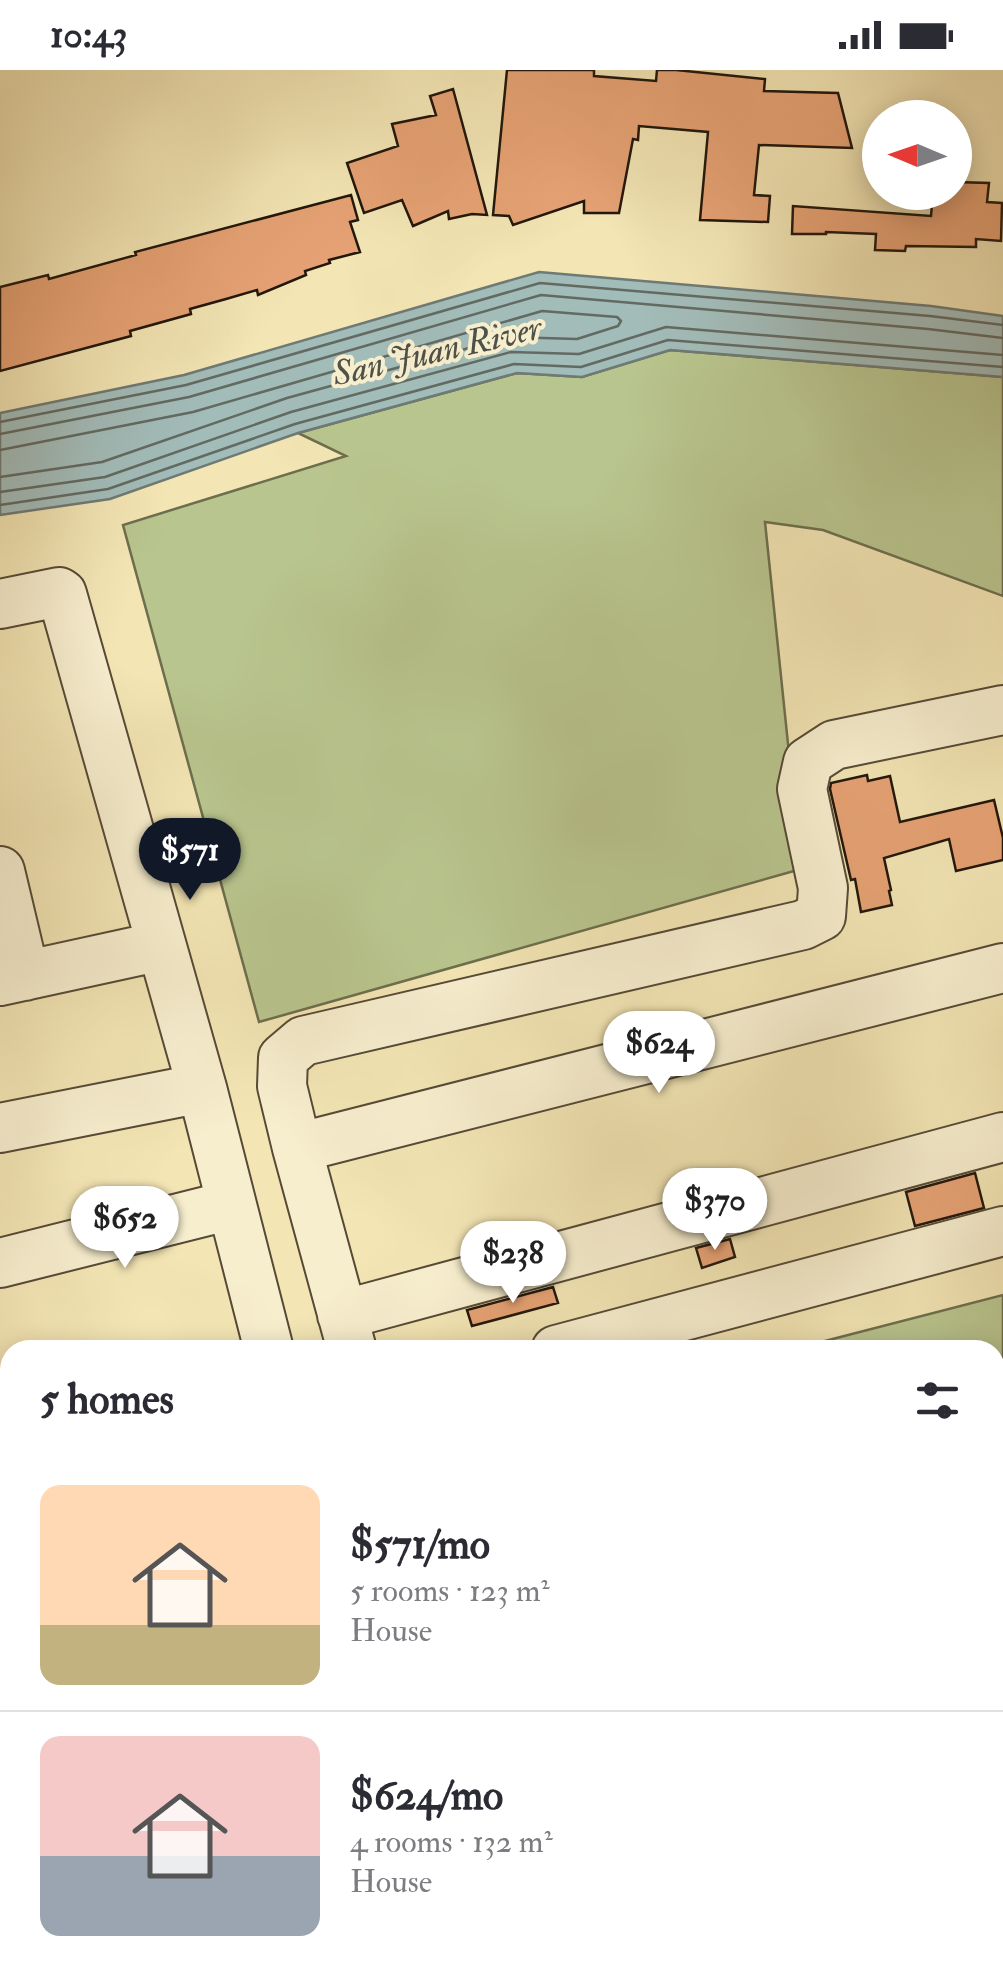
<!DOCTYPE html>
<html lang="en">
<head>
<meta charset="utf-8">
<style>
	:root { --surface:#fff; --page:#f2f2f3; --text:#2b2b33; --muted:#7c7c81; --line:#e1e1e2; --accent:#111827 }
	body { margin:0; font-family:"IM FELL Double Pica",serif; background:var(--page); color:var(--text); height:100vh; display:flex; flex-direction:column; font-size:38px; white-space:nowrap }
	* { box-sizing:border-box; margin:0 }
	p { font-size:32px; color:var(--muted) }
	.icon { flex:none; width:55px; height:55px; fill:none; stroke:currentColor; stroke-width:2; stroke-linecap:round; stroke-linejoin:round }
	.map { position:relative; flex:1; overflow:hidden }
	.drawer { position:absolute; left:0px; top:1270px; width:1005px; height:640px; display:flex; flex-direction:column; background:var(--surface); border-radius:30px 30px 0 0; box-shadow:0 5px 25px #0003 }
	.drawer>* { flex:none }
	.needle { width:65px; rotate:272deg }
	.tools { position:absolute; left:862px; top:30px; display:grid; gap:20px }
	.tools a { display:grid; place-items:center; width:110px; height:110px; border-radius:50%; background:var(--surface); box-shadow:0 5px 25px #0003; font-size:50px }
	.price { position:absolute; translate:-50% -85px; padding:0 22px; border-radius:35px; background:#fff; color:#222; font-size:32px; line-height:65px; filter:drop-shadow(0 2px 5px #0008) }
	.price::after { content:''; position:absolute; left:50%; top:60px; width:30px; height:22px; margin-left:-15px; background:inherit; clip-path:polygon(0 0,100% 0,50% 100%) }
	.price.active { background:var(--accent); color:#fff }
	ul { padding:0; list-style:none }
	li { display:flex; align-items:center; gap:30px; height:250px; padding:0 40px }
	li+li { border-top:2px solid var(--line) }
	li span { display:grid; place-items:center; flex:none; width:280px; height:200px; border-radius:20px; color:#555 }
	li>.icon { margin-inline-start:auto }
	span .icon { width:120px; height:120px; fill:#fffc; stroke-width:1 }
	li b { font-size:42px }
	h2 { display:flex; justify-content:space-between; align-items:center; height:120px; padding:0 40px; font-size:42px }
	.status { display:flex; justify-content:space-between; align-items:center; height:70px; padding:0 50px; background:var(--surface); direction:ltr }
	.status svg { height:28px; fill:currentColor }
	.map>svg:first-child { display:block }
</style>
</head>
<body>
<div class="status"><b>10:43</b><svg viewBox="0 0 49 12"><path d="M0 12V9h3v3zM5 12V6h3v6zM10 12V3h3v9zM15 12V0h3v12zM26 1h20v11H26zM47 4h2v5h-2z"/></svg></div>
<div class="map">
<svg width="1003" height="1910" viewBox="0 0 1003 1910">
	<rect width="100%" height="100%" fill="#f3e5b4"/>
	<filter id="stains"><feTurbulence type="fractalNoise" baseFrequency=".002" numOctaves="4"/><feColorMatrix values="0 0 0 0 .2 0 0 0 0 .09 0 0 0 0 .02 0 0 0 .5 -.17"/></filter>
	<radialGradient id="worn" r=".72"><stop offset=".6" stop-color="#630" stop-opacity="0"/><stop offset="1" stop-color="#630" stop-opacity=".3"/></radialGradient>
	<!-- green -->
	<path fill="#b9c58e" stroke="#6d6e4d" stroke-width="2.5" d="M 670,280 L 1003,307 L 1003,526 L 823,460 L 765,452 L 801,799 L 259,952 L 123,455 L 346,386 L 298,363 L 517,303 L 582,307 Z
		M 1003,1225 L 1003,1783 L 995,1785 L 995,1280 L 790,1280 Z
		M 10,1482 L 10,1900 L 536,1900 L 508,1910 L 0,1910 L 0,1485 Z
		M 1003,1786 L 1003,1910 L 579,1910 L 577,1901 L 583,1900 L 995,1900 L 995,1788 Z"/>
	<!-- water -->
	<path fill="#a2bcb9" stroke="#6e7a74" stroke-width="2.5" d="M 539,202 L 931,236 L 1003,246 L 1003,307 L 670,280 L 582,307 L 517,303 L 298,363 L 110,429 L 0,445 L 0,343 L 184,305 Z"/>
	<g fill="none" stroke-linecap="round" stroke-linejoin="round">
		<!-- shore -->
		<path stroke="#626a62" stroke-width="2.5" d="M 0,352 L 186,315 L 540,213 L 930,246 L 1003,255
			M 0,364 L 189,327 L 541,225 L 928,259 L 1003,268
			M 0,380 L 193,342 L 542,241 L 617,247 L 621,251 L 618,256 L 577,269 L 509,267 L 287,328 L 102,392 L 0,407
			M 0,422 L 105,407 L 291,342 L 511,282 L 579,284 L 666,257 L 1003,285
			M 0,435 L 108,419 L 295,354 L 514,294 L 581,297 L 668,270 L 1003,297"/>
	</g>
	<!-- building -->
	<path fill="#e6a274" stroke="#21170c" stroke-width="2.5" d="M 507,0 L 594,0 L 594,6 L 656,11 L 657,0 L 676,0 L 765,9 L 764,21 L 838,23 L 852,78 L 759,75 L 754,125 L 770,126 L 768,152 L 700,150 L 708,62 L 639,56 L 638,70 L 633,69 L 619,143 L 584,143 L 584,131 L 513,155 L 509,146 L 493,145 Z
		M 453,19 L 487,145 L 472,144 L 449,149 L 448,141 L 413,156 L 402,130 L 364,143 L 347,93 L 398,76 L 392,54 L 436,45 L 430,26 Z
		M 955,112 L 989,113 L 987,132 L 1002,133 L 1001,171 L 976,169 L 976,177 L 906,176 L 905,181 L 875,180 L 876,164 L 826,162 L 826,164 L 792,164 L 793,136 L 931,146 L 933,122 L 955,122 Z
		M 351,125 L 358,150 L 350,152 L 360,182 L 329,190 L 330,193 L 305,201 L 306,205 L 258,225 L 257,220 L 226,229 L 190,239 L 191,244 L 130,261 L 131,266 L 0,301 L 0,217 L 48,205 L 49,209 L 136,185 L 135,182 Z
		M 867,705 L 868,711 L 890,706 L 900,752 L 994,730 L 1003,768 L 1003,790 L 956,801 L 949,769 L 884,788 L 891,820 L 889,821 L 892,835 L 861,842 L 855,809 L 851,810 L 830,719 L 831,713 Z
		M 975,1103 L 984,1138 L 915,1156 L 906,1122 Z
		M 730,1169 L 735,1187 L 702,1198 L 696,1178 Z
		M 553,1217 L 558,1233 L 472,1256 L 467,1240 Z"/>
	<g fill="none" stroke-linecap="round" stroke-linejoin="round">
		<!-- minor casing -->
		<g stroke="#564a36" stroke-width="52">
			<path id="minor" d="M 0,534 L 59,522 L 62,524 L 202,1018 L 269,1280
				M 0,801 L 25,906
				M 0,911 L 161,876
				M 0,1058 L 202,1018
				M 297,1078 L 1003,898
				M 0,1193 L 231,1135
				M 342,1245 L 1003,1067
				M 352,1280 L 297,1078 L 282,1016 L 283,988 L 303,971 L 803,855 L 821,846 L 823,818 L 802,719 L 808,692 L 834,675 L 1003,640
				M 556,1280 L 1003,1161
				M 0,1340 L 10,1338
				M 0,1473 L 10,1471
				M 0,1560 L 10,1558"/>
		</g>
		<!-- minor -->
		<use href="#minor" stroke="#f7eece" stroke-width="48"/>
	</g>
	<g text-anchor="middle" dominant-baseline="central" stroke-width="8" stroke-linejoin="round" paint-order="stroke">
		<!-- water labels -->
		<g font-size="35" font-style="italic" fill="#4e5149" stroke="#f7eece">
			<text transform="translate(437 281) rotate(-13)">San Juan River</text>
		</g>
	</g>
	<rect width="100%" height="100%" filter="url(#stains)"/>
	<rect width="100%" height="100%" fill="url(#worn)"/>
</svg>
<div class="tools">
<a><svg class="needle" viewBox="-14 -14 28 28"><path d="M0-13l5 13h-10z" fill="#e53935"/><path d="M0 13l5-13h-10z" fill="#7c7c81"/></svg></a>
</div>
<b class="price active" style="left:190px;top:833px">$571</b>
<b class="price" style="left:659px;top:1026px">$624</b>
<b class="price" style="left:715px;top:1183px">$370</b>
<b class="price" style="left:125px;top:1201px">$652</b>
<b class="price" style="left:513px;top:1236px">$238</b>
<section class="drawer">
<h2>5 homes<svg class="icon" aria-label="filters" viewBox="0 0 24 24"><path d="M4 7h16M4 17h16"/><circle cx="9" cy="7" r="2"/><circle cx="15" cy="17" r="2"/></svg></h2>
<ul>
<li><span style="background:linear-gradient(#ffd9b3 70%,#c2b280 0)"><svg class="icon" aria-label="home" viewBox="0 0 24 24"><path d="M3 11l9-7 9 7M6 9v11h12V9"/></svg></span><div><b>$571/mo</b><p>5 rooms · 123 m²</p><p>House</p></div></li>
<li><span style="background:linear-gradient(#f6c9c9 60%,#9aa5b1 0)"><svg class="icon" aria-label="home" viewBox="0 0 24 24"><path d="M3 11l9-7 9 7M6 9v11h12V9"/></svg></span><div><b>$624/mo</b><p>4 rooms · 132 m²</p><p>House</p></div></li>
</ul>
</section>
</div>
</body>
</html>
